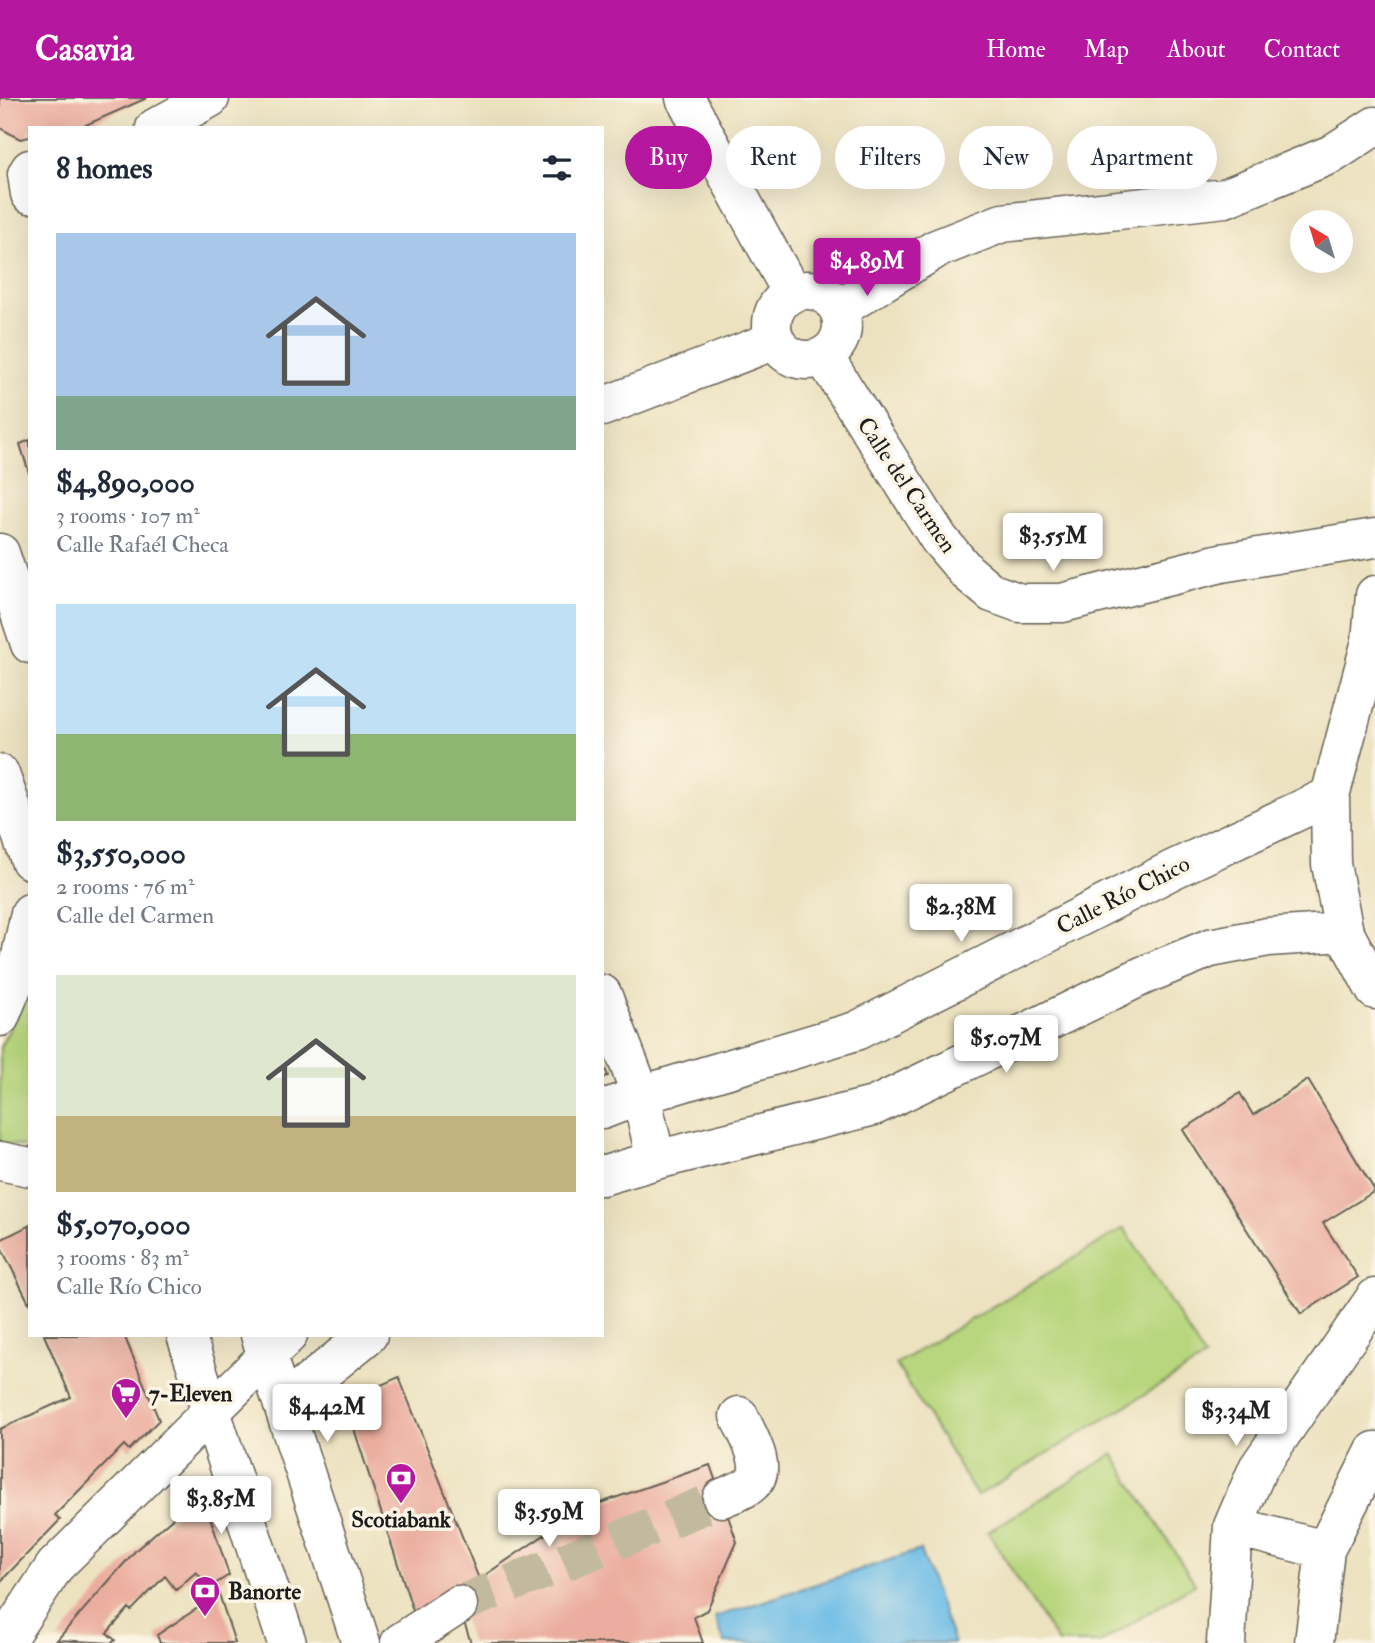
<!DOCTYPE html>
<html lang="en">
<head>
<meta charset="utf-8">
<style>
	:root { --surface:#fff; --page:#f6f6f7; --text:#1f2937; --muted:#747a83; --accent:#b5179e }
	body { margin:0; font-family:"IM FELL Double Pica",serif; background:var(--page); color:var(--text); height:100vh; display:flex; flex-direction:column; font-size:26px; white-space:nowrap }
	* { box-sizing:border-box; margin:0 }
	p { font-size:23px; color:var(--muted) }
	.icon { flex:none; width:38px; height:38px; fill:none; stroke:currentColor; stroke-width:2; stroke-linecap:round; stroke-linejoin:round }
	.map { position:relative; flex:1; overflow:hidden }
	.sheet { position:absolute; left:28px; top:28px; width:576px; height:1211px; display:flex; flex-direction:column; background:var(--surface); border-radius:0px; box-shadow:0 7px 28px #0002 }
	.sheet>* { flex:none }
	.guide { position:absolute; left:625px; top:28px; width:644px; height:63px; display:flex; gap:14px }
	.needle { width:46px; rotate:322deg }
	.controls { position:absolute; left:1290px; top:112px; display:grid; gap:14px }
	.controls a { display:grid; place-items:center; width:63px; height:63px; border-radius:50%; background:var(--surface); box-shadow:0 7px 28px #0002; font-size:35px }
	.price { position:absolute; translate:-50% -60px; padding:0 16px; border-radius:7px; background:#fff; color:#222; font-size:23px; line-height:46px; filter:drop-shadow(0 2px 4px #0008) }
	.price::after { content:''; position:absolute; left:50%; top:42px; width:21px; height:16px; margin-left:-10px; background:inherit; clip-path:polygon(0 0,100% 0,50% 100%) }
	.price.selected { background:var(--accent); color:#fff }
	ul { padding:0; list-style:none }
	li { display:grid; align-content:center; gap:14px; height:371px; padding:0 28px }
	li span { display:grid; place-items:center; height:217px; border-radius:0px; color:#555 }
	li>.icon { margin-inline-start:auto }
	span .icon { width:126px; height:126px; fill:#fffc; stroke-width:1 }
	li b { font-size:30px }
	h2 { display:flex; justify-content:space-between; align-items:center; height:84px; padding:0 28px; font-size:30px }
	.pill { padding:0 24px; border-radius:32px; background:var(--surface); box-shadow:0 7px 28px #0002; font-size:24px; line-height:63px }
	.pill.selected { background:var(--accent); color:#fff }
	header { display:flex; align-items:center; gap:42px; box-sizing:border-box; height:98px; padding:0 35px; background:var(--accent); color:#fff }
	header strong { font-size:33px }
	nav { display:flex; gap:38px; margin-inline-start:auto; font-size:24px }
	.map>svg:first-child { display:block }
</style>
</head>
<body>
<header>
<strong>Casavia</strong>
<nav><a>Home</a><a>Map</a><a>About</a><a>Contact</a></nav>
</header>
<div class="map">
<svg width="1375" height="1545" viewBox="0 0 1375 1545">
	<rect width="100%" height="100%" fill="#fcf5e5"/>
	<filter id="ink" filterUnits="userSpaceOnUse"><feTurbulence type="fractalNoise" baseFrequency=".0143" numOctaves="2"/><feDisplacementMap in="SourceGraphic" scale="14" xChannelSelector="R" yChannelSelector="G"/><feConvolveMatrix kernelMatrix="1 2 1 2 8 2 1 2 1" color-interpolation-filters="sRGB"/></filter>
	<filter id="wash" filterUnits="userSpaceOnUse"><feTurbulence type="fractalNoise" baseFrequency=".00686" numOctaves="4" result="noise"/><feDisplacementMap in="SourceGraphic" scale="28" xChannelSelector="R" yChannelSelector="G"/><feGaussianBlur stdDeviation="1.57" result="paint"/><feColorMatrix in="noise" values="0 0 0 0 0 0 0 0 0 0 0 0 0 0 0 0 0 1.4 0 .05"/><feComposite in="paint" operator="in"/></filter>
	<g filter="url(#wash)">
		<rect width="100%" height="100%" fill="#ece2c0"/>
		<!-- green -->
		<path fill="#b7d67d" stroke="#6a794c" stroke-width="2" d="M 30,873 L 30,1050 L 0,1044 L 0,949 L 13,924 Z
			M 1124,1130 L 1205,1260 L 977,1398 L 896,1266 Z
			M 1113,1356 L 1195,1486 L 1100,1545 L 1058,1545 L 988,1434 Z"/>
		<!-- water -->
		<path fill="#6bbbe6" stroke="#446c81" stroke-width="2" d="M 920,1452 L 954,1545 L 725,1545 L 715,1519 Z"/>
		<g id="blocks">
			<!-- building -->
			<path fill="#ebad9f" d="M 0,0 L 147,0 L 79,30 L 30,30 L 30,39 L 20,41 L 0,30 Z
				M 30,342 L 30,375 L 29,375 L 20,346 Z
				M 602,963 L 608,978 L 602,980 Z
				M 1308,982 L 1375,1093 L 1323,1125 L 1358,1179 L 1301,1216 L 1183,1032 L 1240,995 L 1253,1017 Z
				M 30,1127 L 30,1207 L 0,1147 L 0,1142 Z
				M 44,1237 L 124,1237 L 159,1322 L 129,1352 L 124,1347 L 55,1417 L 60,1422 L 0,1484 L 0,1331 L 71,1299 Z
				M 399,1279 L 479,1481 L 583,1411 L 710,1367 L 737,1444 L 707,1512 L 694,1519 L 703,1545 L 471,1545 L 455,1497 L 416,1522 L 345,1303 Z
				M 202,1394 L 229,1477 L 210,1489 L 196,1474 L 176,1492 L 165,1478 L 131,1513 L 129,1510 L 107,1535 L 115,1542 L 112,1545 L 57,1542 L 136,1452 Z
				M 219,1496 L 235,1545 L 160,1545 L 157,1537 Z"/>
		</g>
	</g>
	<g filter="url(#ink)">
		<use href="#blocks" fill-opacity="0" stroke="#656155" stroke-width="2"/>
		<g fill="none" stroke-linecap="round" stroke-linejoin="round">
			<!-- minor-tunnel -->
			<path stroke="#c2ba9f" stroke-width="38" stroke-dasharray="38 19" stroke-linecap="butt" d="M 458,1507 L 722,1400"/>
			<!-- minor casing -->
			<g stroke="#656155" stroke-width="41">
				<path id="minor" d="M 685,0 L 792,195
					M 155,30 L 210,0
					M 30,71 L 27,76 L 30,96
					M772 227a35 35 0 1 1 70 0a35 35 0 1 1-70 0Z
					M 839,211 L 936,151 L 1002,125 L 1225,100 L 1332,56 L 1375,28
					M 824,259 L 939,441 L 967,474 L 992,495 L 1020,505 L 1062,505 L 1221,465 L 1375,440
					M 602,309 L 775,242
					M 1375,497 L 1371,543 L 1330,698 L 1331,766 L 1344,834 L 1375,892
					M 602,896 L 641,997 L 656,1062
					M 0,919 L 17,877 L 30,815
					M 602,1012 L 641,997 L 856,933 L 1174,771 L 1330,698
					M 0,1063 L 30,1069
					M 602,1078 L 656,1062 L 874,1008 L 1142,878 L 1210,850 L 1268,839 L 1344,834
					M 283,1306 L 368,1237
					M 722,1400 C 731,1396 745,1392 752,1385 C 769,1369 746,1335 739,1318
					M 1233,1428 L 1325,1452
					M 4,1545 L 55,1468 L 288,1237
					M 400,1545 L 458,1507
					M 1226,1545 L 1233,1428 L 1258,1370 L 1375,1200
					M 1314,1545 L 1325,1452 L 1375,1353"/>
			</g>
			<!-- major casing -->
			<g stroke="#656155" stroke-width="41">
				<path id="major" d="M 0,455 L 30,546
					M 0,676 L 30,762
					M 186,1237 L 287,1545
					M 260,1237 L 361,1545"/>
			</g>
			<!-- minor -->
			<use href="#minor" stroke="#fff" stroke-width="38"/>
			<!-- major -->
			<use href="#major" stroke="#fff" stroke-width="38"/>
		</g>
	</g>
	<!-- icons -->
	<defs>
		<g id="supermarket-pin" transform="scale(1.575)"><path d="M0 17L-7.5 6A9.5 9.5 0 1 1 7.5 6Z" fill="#b5179e" stroke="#fcf5e5"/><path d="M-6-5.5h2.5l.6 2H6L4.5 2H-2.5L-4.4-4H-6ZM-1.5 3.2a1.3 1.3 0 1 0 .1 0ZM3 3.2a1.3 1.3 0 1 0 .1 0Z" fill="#fff"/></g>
		<g id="bank-pin" transform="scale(1.575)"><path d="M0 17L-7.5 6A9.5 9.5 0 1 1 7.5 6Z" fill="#b5179e" stroke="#fcf5e5"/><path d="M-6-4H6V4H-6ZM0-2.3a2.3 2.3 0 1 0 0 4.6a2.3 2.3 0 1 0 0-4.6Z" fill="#fff"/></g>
	</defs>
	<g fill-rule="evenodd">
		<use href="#supermarket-pin" x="126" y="1295"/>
		<use href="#bank-pin" x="401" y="1380"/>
		<use href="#bank-pin" x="205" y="1493"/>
	</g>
	<g text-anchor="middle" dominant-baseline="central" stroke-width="7" stroke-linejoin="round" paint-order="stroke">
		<!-- street labels -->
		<g font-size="23" fill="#1c1c1c" stroke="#fcf5e5">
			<text transform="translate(907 387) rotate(56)">Calle del Carmen</text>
			<text transform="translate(1123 797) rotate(-27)">Calle Río Chico</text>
		</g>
		<!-- poi labels -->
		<g font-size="23" font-weight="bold" fill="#1c1c1c" stroke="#fcf5e5" text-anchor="start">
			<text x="149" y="1295">7-Eleven</text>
			<text x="401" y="1421" text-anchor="middle">Scotiabank</text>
			<text x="228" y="1493">Banorte</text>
		</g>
	</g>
</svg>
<div class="controls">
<a><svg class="needle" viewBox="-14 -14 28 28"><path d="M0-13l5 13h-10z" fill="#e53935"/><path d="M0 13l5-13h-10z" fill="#747a83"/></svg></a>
</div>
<b class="price selected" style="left:867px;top:200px">$4.89M</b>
<b class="price" style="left:1053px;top:475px">$3.55M</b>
<b class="price" style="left:961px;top:846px">$2.38M</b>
<b class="price" style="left:1006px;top:977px">$5.07M</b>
<b class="price" style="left:327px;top:1346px">$4.42M</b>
<b class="price" style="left:1236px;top:1350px">$3.34M</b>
<b class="price" style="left:221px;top:1438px">$3.85M</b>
<b class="price" style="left:549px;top:1451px">$3.59M</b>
<div class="guide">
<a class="pill selected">Buy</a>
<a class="pill">Rent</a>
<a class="pill">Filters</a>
<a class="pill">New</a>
<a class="pill">Apartment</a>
</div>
<section class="sheet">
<h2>8 homes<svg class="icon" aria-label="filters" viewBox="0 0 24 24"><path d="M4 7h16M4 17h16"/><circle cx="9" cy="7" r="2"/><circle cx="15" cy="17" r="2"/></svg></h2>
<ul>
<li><span style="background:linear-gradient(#a9c7e8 75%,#7fa58c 0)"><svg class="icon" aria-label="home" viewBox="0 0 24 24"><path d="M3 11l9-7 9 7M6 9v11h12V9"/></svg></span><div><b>$4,890,000</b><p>3 rooms · 107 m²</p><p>Calle Rafaél Checa</p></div></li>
<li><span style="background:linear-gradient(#bfe0f5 60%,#8fb573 0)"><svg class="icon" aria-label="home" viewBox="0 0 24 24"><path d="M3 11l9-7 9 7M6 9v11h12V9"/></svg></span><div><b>$3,550,000</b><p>2 rooms · 76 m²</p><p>Calle del Carmen</p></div></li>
<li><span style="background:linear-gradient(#dfe7d0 65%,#c2b280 0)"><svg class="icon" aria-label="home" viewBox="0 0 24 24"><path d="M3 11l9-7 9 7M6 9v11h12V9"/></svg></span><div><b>$5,070,000</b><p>3 rooms · 83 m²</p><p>Calle Río Chico</p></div></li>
</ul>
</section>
</div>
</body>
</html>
